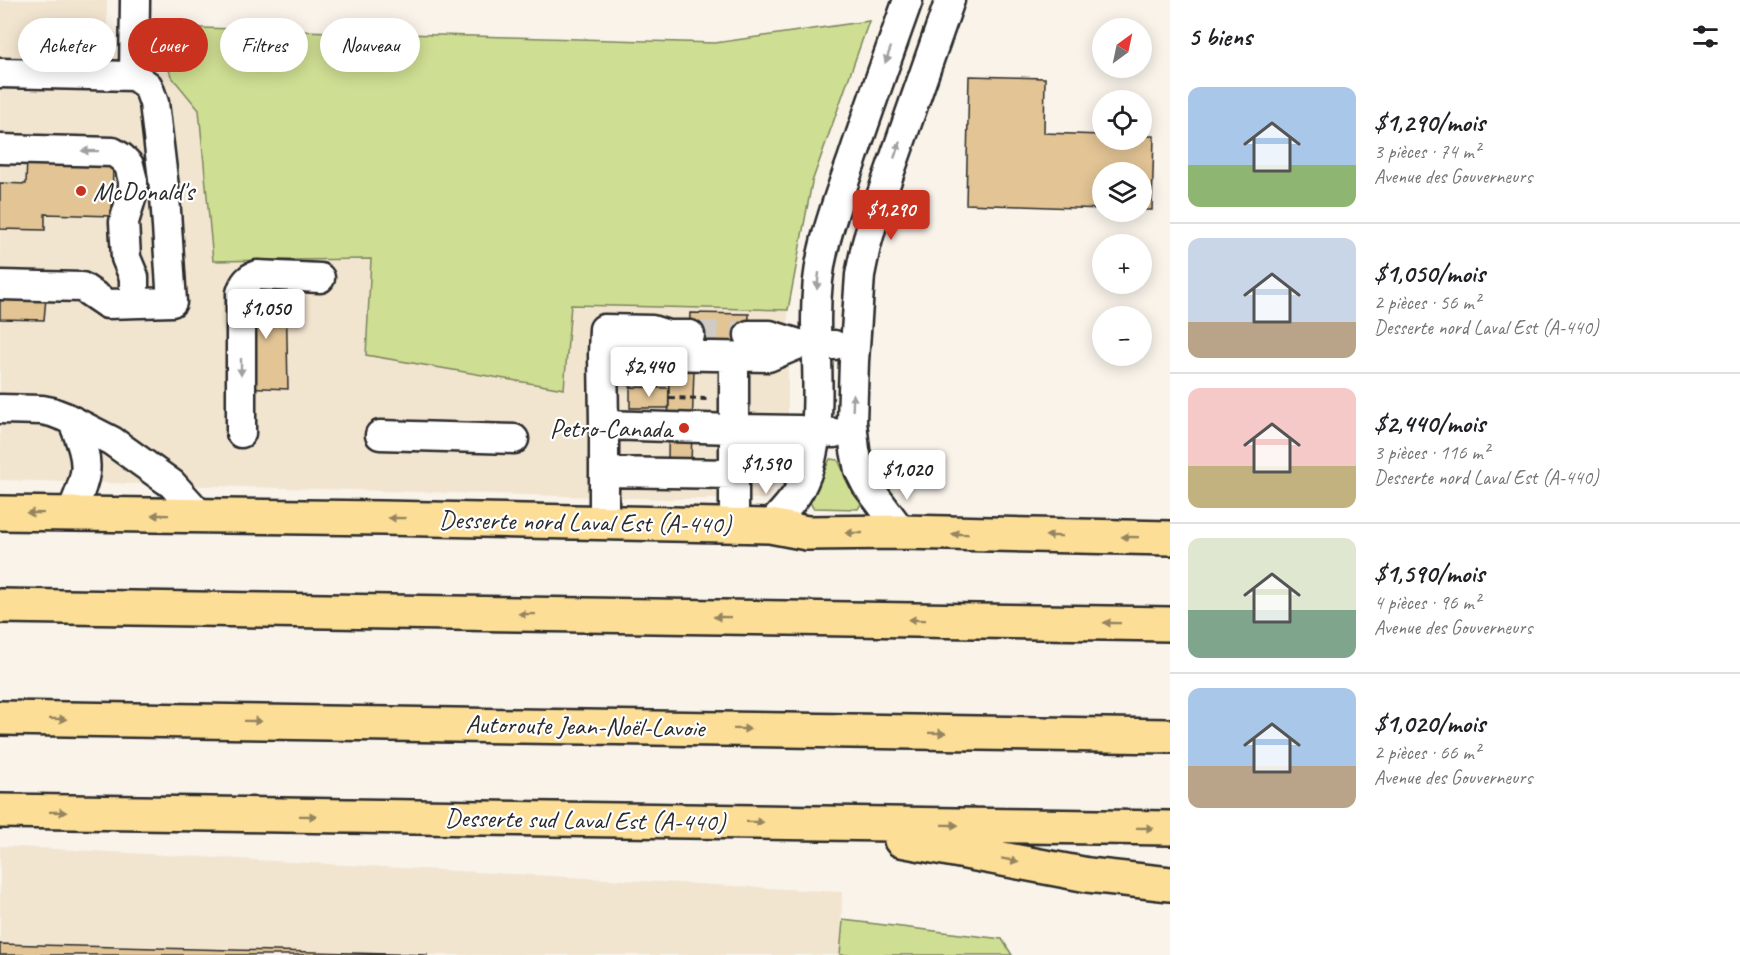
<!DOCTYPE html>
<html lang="fr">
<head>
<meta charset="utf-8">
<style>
	:root { --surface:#fff; --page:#f2f2f2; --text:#202124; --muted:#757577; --line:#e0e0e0; --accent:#c8321e }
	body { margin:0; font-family:Caveat,sans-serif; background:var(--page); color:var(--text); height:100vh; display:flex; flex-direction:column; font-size:22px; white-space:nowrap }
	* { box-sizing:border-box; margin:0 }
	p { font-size:20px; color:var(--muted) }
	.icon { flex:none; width:33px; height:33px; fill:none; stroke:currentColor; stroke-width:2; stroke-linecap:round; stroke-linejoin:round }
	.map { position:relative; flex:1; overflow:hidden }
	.drawer { display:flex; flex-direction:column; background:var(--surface); width:570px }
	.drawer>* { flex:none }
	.guide { position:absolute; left:18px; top:18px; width:570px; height:54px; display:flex; gap:12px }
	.needle { width:39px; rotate:33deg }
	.buttons { position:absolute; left:1092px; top:18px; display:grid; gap:12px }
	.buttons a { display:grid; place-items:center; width:60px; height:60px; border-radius:50%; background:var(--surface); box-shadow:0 3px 15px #0003; font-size:30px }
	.price { position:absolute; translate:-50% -51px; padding:0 14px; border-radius:6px; background:#fff; color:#222; font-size:20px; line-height:39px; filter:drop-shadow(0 2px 3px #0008) }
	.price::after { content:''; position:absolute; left:50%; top:36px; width:18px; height:14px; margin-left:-9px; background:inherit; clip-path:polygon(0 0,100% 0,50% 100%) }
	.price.selected { background:var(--accent); color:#fff }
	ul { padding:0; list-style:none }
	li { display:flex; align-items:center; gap:18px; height:150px; padding:0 18px }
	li+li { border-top:2px solid var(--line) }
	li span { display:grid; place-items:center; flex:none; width:168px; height:120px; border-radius:12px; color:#555 }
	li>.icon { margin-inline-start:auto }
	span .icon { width:72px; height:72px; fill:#fffc; stroke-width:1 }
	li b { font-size:26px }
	h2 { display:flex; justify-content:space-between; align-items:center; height:72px; padding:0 18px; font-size:26px }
	.tag { padding:0 21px; border-radius:27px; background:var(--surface); box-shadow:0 3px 15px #0003; font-size:21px; line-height:54px }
	.tag.selected { background:var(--accent); color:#fff }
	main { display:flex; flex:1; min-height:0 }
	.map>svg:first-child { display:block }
</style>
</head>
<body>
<main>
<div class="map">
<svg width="1170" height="955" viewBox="0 0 1170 955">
	<rect width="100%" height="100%" fill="#f9f3ea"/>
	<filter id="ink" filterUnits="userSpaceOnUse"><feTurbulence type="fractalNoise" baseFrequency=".0167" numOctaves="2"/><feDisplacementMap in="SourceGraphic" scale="12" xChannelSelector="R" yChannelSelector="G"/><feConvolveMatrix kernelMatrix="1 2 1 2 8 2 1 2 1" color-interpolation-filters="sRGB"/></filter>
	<g filter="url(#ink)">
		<!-- built -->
		<path fill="#f2e5d0" d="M 0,0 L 107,0 L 107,47 L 161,46 L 171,76 L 199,110 L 213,261 L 371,259 L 366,354 L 563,389 L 571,305 L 788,310 L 788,448 L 774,487 L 766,499 L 670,499 L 0,480 Z
			M 0,846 L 842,892 L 841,955 L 0,955 Z"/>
		<!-- green -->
		<path fill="#cede92" stroke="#7c845e" stroke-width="1.5" d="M 869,21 L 812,182 L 788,310 L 571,305 L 564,389 L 366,355 L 371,259 L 213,261 L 199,110 L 171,76 L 161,46 L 165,27 L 715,43 Z
			M 830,459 L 838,460 L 853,491 L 862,502 L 858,509 L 813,508 L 810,502 Z
			M 843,920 L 1002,939 L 1012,955 L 840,955 Z"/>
		<!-- building -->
		<path fill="#e2c495" stroke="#2b2b2b" stroke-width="1.5" d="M 969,76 L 1045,78 L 1044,133 L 1102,135 L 1102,140 L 1142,140 L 1142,136 L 1154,136 L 1152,210 L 1142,210 L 1142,172 L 1102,172 L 1102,209 L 966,204 Z
			M 27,157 L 113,160 L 112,216 L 45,214 L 45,230 L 0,229 L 0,183 L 26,184 Z
			M 246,290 L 286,291 L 288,389 L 244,387 Z
			M 0,298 L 46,298 L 44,320 L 0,319 Z
			M 690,313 L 749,314 L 748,344 L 689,344 Z
			M 669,367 L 694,367 L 691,464 L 668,461 Z
			M 630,387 L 669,388 L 669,408 L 630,408 Z
			M 0,944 L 428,955 L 0,955 Z"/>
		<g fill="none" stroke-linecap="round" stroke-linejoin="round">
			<!-- minor-tunnel -->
			<path stroke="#d0cbc4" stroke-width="28" stroke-dasharray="28 14" stroke-linecap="butt" d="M 690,335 L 749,335"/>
			<!-- minor casing -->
			<g stroke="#2b2b2b" stroke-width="33">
				<path id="minor" d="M 0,73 L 134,76 L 135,0
					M 0,149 L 113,152 L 121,157 L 129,165 L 133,181 L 133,192 L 124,222 L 126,258 L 134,277 L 134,303
					M 0,285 L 82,287 L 107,304 L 172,302 L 165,196 L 154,103 L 148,86 L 134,76
					M 749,335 L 770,335 L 799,344
					M 603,354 L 604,329 L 652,330 L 668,335 L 690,335
					M 0,409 L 42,410 L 52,412 L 65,417 L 112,441 L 172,484 L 200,515
					M 604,425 L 603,354 L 768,357 L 799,344 L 834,345
					M 241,433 L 241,293 C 244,283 248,278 257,275 L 320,278
					M 380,435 L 514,439
					M 604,472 L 734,474
					M 71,514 C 76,501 83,487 85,473 C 88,456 79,437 73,422
					M 604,523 L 604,425 L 734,429 L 734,357
					M 734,525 L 734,429 L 798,430 L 834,433
					M 770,526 C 779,516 789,506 797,494 C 826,449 816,371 816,319 C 816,295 818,270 824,247 C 831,217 842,188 852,160 C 870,106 889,53 908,0
					M 902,532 L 866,484 L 859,470 L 855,450 L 852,422 L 854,361 L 860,275 L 866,246 L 875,214 L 950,0"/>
			</g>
			<!-- major casing -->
			<g stroke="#2b2b2b" stroke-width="38">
				<path id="major" d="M 0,513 L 382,518 L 770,526 L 807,533 L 902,532 L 1170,538"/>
			</g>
			<!-- highway casing -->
			<g stroke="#2b2b2b" stroke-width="38">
				<path id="highway" d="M 0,606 L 1170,624
					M 0,718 L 1170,736
					M 0,811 L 1170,828
					M 901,840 L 1088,875 L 1170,884"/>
			</g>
			<!-- path -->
			<path stroke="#2b2b2b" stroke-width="4" stroke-dasharray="6 4.5" stroke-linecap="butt" d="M 669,398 L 710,399"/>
			<!-- minor -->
			<use href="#minor" stroke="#fff" stroke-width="28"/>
			<!-- major -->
			<use href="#major" stroke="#fcde96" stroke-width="33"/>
			<!-- highway -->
			<use href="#highway" stroke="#fcde96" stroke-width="33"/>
		</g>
		<!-- one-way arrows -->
		<defs><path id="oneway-solid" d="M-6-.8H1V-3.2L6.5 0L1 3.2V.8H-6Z" transform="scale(1.5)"/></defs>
		<g fill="#a0a0a0">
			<use href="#oneway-solid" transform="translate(888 55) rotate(110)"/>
			<use href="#oneway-solid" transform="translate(897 150) rotate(-71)"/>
			<use href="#oneway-solid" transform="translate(90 151) rotate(-179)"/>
			<use href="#oneway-solid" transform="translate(818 281) rotate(97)"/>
			<use href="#oneway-solid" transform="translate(241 367) rotate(90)"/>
			<use href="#oneway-solid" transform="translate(853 402) rotate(-88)"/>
		</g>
		<g fill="#948460">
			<use href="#oneway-solid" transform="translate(35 513) rotate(-179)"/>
			<use href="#oneway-solid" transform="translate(160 515) rotate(-179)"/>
			<use href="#oneway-solid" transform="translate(397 518) rotate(-179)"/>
			<use href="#oneway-solid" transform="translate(854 533) rotate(180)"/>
			<use href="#oneway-solid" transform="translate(960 534) rotate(-179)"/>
			<use href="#oneway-solid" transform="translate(1054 536) rotate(-179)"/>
			<use href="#oneway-solid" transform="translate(1130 537) rotate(-179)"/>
			<use href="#oneway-solid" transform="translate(527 614) rotate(-179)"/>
			<use href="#oneway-solid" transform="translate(722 617) rotate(-179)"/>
			<use href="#oneway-solid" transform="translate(917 620) rotate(-179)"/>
			<use href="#oneway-solid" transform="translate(1112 623) rotate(-179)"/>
			<use href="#oneway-solid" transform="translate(58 719) rotate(1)"/>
			<use href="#oneway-solid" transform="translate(253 721) rotate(1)"/>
			<use href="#oneway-solid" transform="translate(742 729) rotate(1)"/>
			<use href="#oneway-solid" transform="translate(937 733) rotate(1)"/>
			<use href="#oneway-solid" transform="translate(58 812) rotate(1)"/>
			<use href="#oneway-solid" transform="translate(308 816) rotate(1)"/>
			<use href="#oneway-solid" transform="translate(755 822) rotate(1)"/>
			<use href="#oneway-solid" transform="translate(950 825) rotate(1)"/>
			<use href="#oneway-solid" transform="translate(1145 828) rotate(1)"/>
			<use href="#oneway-solid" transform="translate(1010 860) rotate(10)"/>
		</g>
	</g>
	<!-- markers -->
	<g fill="#c8321e" stroke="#fff" stroke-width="2">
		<circle cx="81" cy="191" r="6"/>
		<circle cx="684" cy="428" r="6"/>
	</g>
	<g text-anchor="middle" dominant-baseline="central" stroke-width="4.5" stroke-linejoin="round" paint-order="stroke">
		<!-- poi labels -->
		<g font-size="26" fill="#2b2b2b" stroke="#fff" text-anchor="start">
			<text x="93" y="191">McDonald's</text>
			<text x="672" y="428" text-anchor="end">Petro-Canada</text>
		</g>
		<!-- street labels -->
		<g font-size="26" fill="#2b2b2b" stroke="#fff">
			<text transform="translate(585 522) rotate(1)">Desserte nord Laval Est (A-440)</text>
			<text transform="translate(585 726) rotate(1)">Autoroute Jean-Noël-Lavoie</text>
			<text transform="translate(585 820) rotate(1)">Desserte sud Laval Est (A-440)</text>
		</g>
	</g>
</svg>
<div class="buttons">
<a><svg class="needle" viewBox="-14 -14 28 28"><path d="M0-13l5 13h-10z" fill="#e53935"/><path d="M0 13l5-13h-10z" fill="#757577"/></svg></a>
<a><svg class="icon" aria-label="locate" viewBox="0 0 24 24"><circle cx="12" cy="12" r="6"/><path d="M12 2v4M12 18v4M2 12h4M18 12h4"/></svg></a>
<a><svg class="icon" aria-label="layers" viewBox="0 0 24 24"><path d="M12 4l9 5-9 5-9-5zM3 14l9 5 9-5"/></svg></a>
<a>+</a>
<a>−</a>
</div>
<b class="price selected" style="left:891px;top:241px">$1,290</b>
<b class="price" style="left:266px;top:340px">$1,050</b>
<b class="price" style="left:649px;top:398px">$2,440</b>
<b class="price" style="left:766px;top:495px">$1,590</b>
<b class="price" style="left:907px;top:501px">$1,020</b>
<div class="guide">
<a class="tag">Acheter</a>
<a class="tag selected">Louer</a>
<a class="tag">Filtres</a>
<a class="tag">Nouveau</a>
</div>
</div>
<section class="drawer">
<h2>5 biens<svg class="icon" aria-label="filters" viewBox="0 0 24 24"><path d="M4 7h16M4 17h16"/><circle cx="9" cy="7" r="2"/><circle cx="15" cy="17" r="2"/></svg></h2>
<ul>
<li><span style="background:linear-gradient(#a9c7e8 65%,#8fb573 0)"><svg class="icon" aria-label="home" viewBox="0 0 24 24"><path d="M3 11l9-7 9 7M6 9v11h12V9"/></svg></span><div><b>$1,290/mois</b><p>3 pièces · 74 m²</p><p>Avenue des Gouverneurs</p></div></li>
<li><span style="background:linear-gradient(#c9d6e8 70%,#b9a48a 0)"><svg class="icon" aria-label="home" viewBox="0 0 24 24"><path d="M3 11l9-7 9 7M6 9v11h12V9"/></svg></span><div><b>$1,050/mois</b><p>2 pièces · 56 m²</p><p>Desserte nord Laval Est (A-440)</p></div></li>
<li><span style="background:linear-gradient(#f6c9c9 65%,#c2b280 0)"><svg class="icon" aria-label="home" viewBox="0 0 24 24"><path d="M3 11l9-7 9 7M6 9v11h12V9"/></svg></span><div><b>$2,440/mois</b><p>3 pièces · 116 m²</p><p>Desserte nord Laval Est (A-440)</p></div></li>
<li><span style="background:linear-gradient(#dfe7d0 60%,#7fa58c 0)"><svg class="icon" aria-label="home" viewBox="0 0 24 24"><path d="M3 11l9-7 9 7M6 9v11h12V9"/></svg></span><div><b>$1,590/mois</b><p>4 pièces · 96 m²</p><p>Avenue des Gouverneurs</p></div></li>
<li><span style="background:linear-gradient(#a9c7e8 65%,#b9a48a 0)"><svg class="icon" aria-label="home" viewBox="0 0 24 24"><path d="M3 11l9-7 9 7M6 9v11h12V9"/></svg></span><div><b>$1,020/mois</b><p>2 pièces · 66 m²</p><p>Avenue des Gouverneurs</p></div></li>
</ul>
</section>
</main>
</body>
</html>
